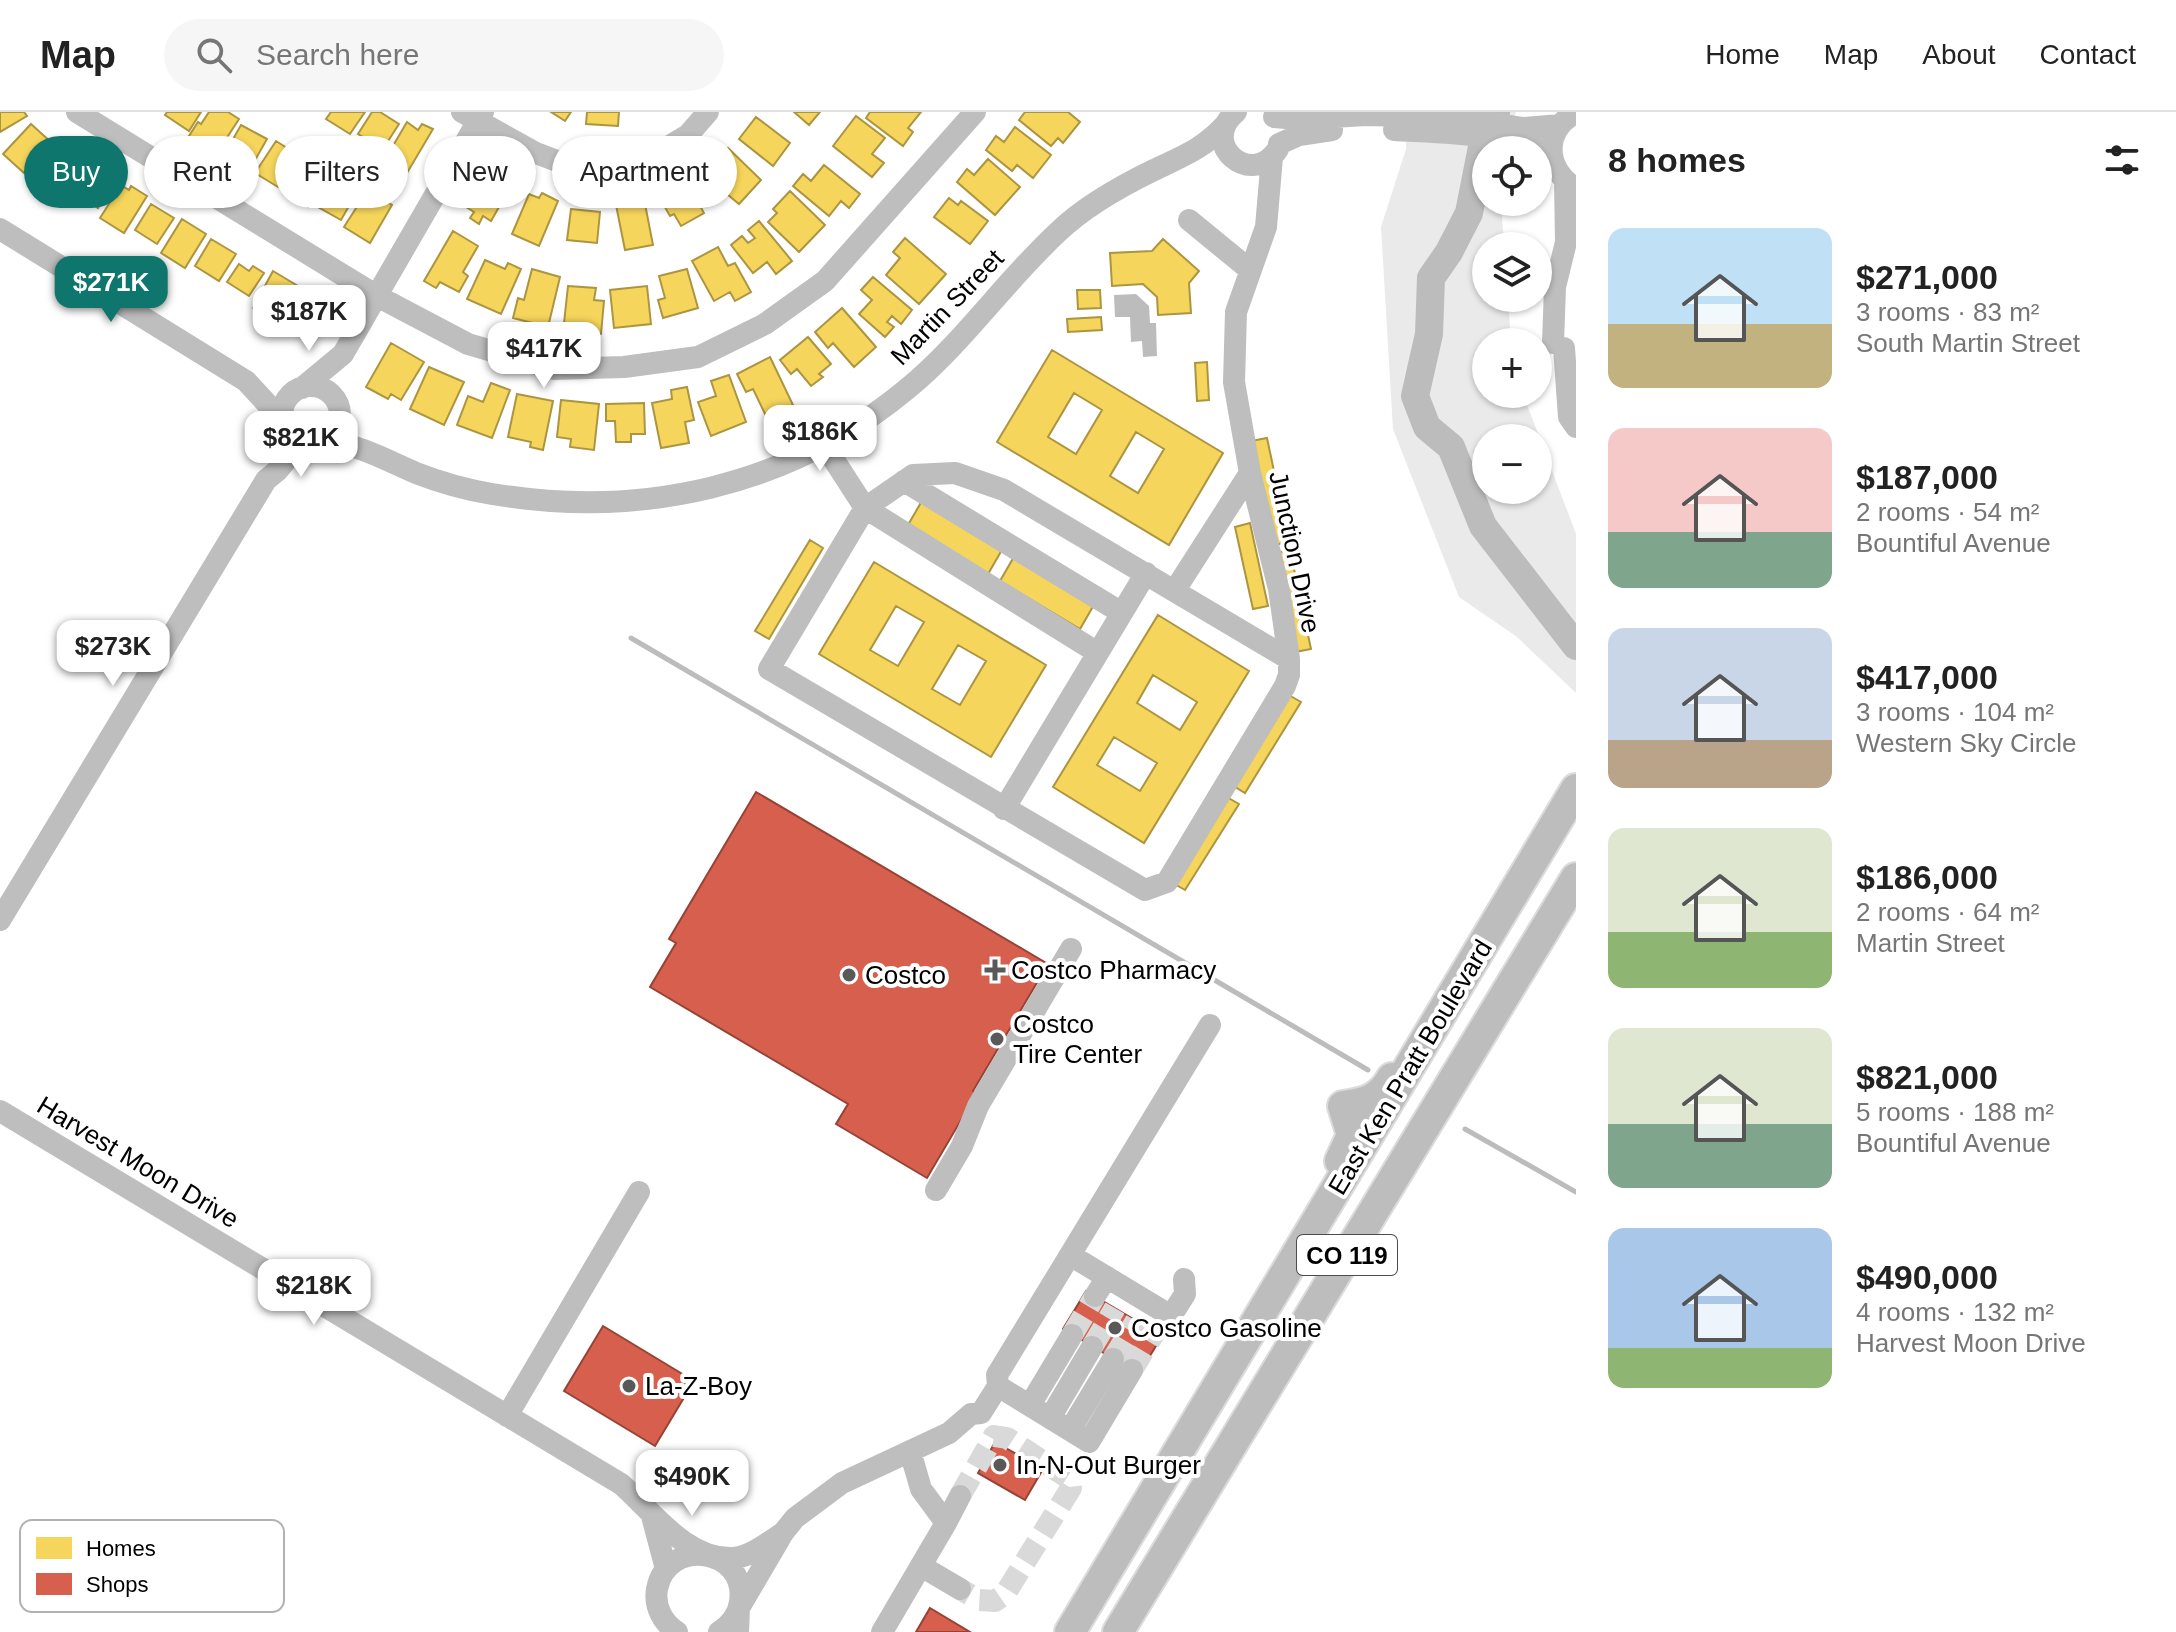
<!DOCTYPE html>
<html lang="en">
<head>
<meta charset="utf-8">
<style>
	:root { --surface:#fff; --page:#f6f6f6; --text:#222; --muted:#767676; --line:#e0e0e0; --accent:#0f766e }
	body { margin:0; font-family:Arial,sans-serif; background:var(--page); color:var(--text); height:100vh; display:flex; flex-direction:column; font-size:30px; white-space:nowrap }
	* { box-sizing:border-box; margin:0 }
	p { font-size:26px; color:var(--muted) }
	.icon { flex:none; width:44px; height:44px; fill:none; stroke:currentColor; stroke-width:2; stroke-linecap:round; stroke-linejoin:round }
	.map { position:relative; flex:1; overflow:hidden }
	.panel { display:flex; flex-direction:column; background:var(--surface); width:600px }
	.panel>* { flex:none }
	.top-card { position:absolute; left:24px; top:24px; width:760px; height:72px; display:flex; gap:16px }
	.buttons { position:absolute; left:1472px; top:24px; display:grid; gap:16px }
	.buttons a { display:grid; place-items:center; width:80px; height:80px; border-radius:50%; background:var(--surface); box-shadow:0 2px 6px #0004; font-size:40px }
	.price { position:absolute; translate:-50% -68px; padding:0 18px; border-radius:16px; background:#fff; color:#222; font-size:26px; line-height:52px; filter:drop-shadow(0 2px 4px #0008) }
	.price::after { content:''; position:absolute; left:50%; top:48px; width:24px; height:18px; margin-left:-12px; background:inherit; clip-path:polygon(0 0,100% 0,50% 100%) }
	.price.active { background:var(--accent); color:#fff }
	ul { padding:0; list-style:none }
	li { display:flex; align-items:center; gap:24px; height:200px; padding:0 32px }
	li span { display:grid; place-items:center; flex:none; width:224px; height:160px; border-radius:16px; color:#555 }
	li>.icon { margin-inline-start:auto }
	span .icon { width:96px; height:96px; fill:#fffc; stroke-width:1 }
	li b { font-size:34px }
	h2 { display:flex; justify-content:space-between; align-items:center; height:96px; padding:0 32px; font-size:34px }
	.chip { padding:0 28px; border-radius:36px; background:var(--surface); box-shadow:0 2px 6px #0004; font-size:28px; line-height:72px }
	.chip.active { background:var(--accent); color:#fff }
	header { display:flex; align-items:center; gap:48px; box-sizing:border-box; height:112px; padding:0 40px; background:var(--surface); border-bottom:2px solid var(--line) }
	header strong { font-size:38px }
	nav { display:flex; gap:44px; margin-inline-start:auto; font-size:28px }
	.search { width:560px; height:72px; background:var(--page); display:flex; align-items:center; gap:20px; box-sizing:border-box; padding:0 28px; border-radius:44px; color:var(--muted); font-size:30px }
	main { display:flex; flex:1; min-height:0 }
	.map>svg:first-child { display:block }
</style>
</head>
<body>
<header>
<strong>Map</strong>
<div class="search"><svg class="icon" aria-label="search" viewBox="0 0 24 24"><circle cx="10" cy="10" r="6"/><path d="M15 15l6 6"/></svg>Search here</div>
<nav><a>Home</a><a>Map</a><a>About</a><a>Contact</a></nav>
</header>
<main>
<div class="map">
<svg width="1576" height="1520" viewBox="0 0 1576 1520">
	<rect width="100%" height="100%" fill="#fff"/>
	<!-- green -->
	<path fill="#eaeaea" fill-rule="evenodd" d="M 1407,0 L 1516,0 L 1504,38 L 1486,38 L 1486,90 L 1501,90 L 1504,134 L 1486,134 L 1486,186 L 1508,186 L 1511,230 L 1486,230 L 1486,282 L 1523,282 L 1576,422 L 1576,581 L 1517,525 L 1459,485 L 1393,317 L 1381,115 L 1406,37 ZM 1486,326 L 1538,326 L 1538,378 L 1486,378 Z"/>
	<!-- water -->
	<path fill="#bcbcbc" d="M 1136,182 L 1149,194 L 1150,211 L 1156,211 L 1157,244 L 1143,245 L 1142,229 L 1131,230 L 1130,205 L 1115,205 L 1114,183 Z"/>
	<!-- homes -->
	<path fill="#f6d55c" stroke="#ac9540" stroke-width="2" fill-rule="evenodd" d="M 0,0 L 24,0 L 27,4 L 0,20 Z
		M 167,0 L 201,0 L 189,19 L 165,3 Z
		M 209,0 L 228,0 L 239,7 L 217,41 L 189,24 L 198,10 L 201,12 Z
		M 331,0 L 365,0 L 350,22 L 326,7 Z
		M 372,0 L 380,0 L 399,12 L 383,37 L 358,22 Z
		M 551,0 L 571,0 L 565,9 Z
		M 587,0 L 619,0 L 618,14 L 586,12 Z
		M 794,0 L 820,0 L 809,13 Z
		M 870,0 L 921,0 L 908,16 L 913,20 L 903,34 L 866,6 Z
		M 1025,0 L 1068,0 L 1080,10 L 1063,31 L 1058,26 L 1051,34 L 1019,8 Z
		M 856,4 L 885,26 L 872,42 L 884,51 L 872,65 L 833,34 Z
		M 756,5 L 790,31 L 773,54 L 739,27 Z
		M 407,10 L 418,18 L 422,12 L 433,17 L 407,61 L 384,49 Z
		M 31,12 L 52,31 L 24,61 L 3,42 Z
		M 241,13 L 267,27 L 250,57 L 224,43 Z
		M 1015,15 L 1051,43 L 1033,66 L 1017,53 L 1012,59 L 986,38 L 996,24 L 1004,30 Z
		M 276,29 L 298,43 L 278,75 L 255,61 Z
		M 62,34 L 84,48 L 64,80 L 43,66 Z
		M 728,36 L 761,68 L 739,92 L 703,62 Z
		M 306,43 L 330,58 L 308,95 L 284,81 Z
		M 988,47 L 1020,75 L 995,103 L 957,70 L 967,57 L 974,63 Z
		M 824,53 L 860,82 L 849,96 L 841,89 L 829,104 L 793,74 L 803,62 L 811,69 Z
		M 90,54 L 114,70 L 98,96 L 74,81 Z
		M 486,60 L 495,66 L 497,63 L 518,75 L 508,92 L 503,88 L 491,109 L 483,104 L 479,112 L 470,106 L 474,100 L 466,95 Z
		M 334,67 L 357,80 L 341,108 L 318,95 Z
		M 687,70 L 704,101 L 681,114 L 674,102 L 670,104 L 662,90 L 677,82 L 674,77 Z
		M 121,73 L 129,78 L 131,74 L 147,84 L 124,121 L 100,106 Z
		M 367,79 L 392,93 L 370,131 L 344,115 Z
		M 790,79 L 825,113 L 799,140 L 768,110 L 777,101 L 773,97 Z
		M 542,81 L 558,89 L 539,134 L 512,122 L 529,82 L 539,86 Z
		M 949,86 L 958,93 L 961,89 L 988,109 L 970,132 L 934,105 Z
		M 644,87 L 653,133 L 625,138 L 616,93 Z
		M 151,92 L 174,106 L 157,132 L 135,118 Z
		M 571,97 L 600,100 L 597,131 L 567,128 Z
		M 182,107 L 206,122 L 185,156 L 161,141 Z
		M 759,109 L 792,149 L 776,162 L 767,150 L 753,161 L 731,133 L 742,124 L 748,131 L 755,126 L 748,118 Z
		M 453,119 L 478,134 L 463,160 L 468,164 L 459,180 L 440,170 L 436,176 L 424,169 Z
		M 905,126 L 946,162 L 919,192 L 886,163 L 900,146 L 893,140 Z
		M 211,127 L 236,142 L 219,169 L 195,154 Z
		M 1163,127 L 1199,159 L 1189,171 L 1191,201 L 1158,203 L 1157,185 L 1143,172 L 1112,174 L 1110,141 L 1152,139 Z
		M 718,135 L 728,154 L 735,151 L 751,180 L 735,189 L 730,180 L 714,189 L 692,149 Z
		M 485,148 L 505,157 L 508,151 L 521,157 L 501,202 L 467,187 Z
		M 239,152 L 249,159 L 253,154 L 264,161 L 249,184 L 227,170 Z
		M 532,157 L 560,165 L 548,215 L 513,206 L 518,186 L 524,188 Z
		M 687,157 L 698,196 L 663,206 L 658,188 L 665,186 L 659,164 Z
		M 273,159 L 298,174 L 277,209 L 253,196 Z
		M 873,165 L 912,198 L 901,212 L 892,204 L 887,210 L 894,215 L 885,225 L 859,202 L 872,188 L 861,178 Z
		M 568,174 L 596,176 L 594,188 L 604,189 L 601,222 L 585,221 L 585,212 L 564,211 Z
		M 647,174 L 651,212 L 614,216 L 610,178 Z
		M 1077,178 L 1100,178 L 1101,196 L 1078,197 Z
		M 305,179 L 326,192 L 307,225 L 284,211 Z
		M 842,196 L 876,235 L 854,255 L 833,231 L 828,236 L 815,220 Z
		M 1101,205 L 1102,218 L 1068,220 L 1067,207 Z
		M 808,225 L 831,252 L 819,262 L 823,265 L 811,274 L 797,257 L 791,262 L 780,248 Z
		M 391,231 L 424,250 L 401,288 L 391,282 L 388,287 L 366,275 Z
		M 1052,238 L 1223,341 L 1169,433 L 997,330 ZM 1074,281 L 1102,298 L 1076,342 L 1048,325 ZM 1136,320 L 1164,337 L 1138,381 L 1110,364 Z
		M 770,245 L 793,293 L 767,306 L 753,277 L 746,280 L 737,262 Z
		M 1207,250 L 1209,288 L 1197,289 L 1195,251 Z
		M 429,255 L 464,270 L 444,313 L 410,297 Z
		M 729,263 L 746,310 L 711,324 L 698,290 L 716,284 L 711,269 Z
		M 491,271 L 510,278 L 492,326 L 457,313 L 468,284 L 483,290 Z
		M 687,275 L 694,308 L 685,310 L 689,331 L 661,336 L 652,291 L 672,287 L 671,278 Z
		M 517,282 L 553,289 L 543,338 L 530,335 L 531,330 L 508,325 Z
		M 561,288 L 599,292 L 594,338 L 570,335 L 571,327 L 557,325 Z
		M 644,291 L 645,322 L 631,322 L 631,330 L 616,330 L 615,309 L 606,309 L 606,292 Z
		M 1267,326 L 1289,430 L 1274,433 L 1251,329 Z
		M 923,387 L 1003,436 L 988,462 L 908,413 Z
		M 1250,411 L 1268,494 L 1253,497 L 1235,415 Z
		M 810,428 L 823,436 L 769,527 L 755,519 Z
		M 1290,438 L 1311,537 L 1295,540 L 1274,441 Z
		M 1015,443 L 1095,491 L 1080,517 L 1000,469 Z
		M 874,450 L 1046,553 L 991,645 L 819,542 ZM 896,494 L 924,510 L 898,554 L 870,538 ZM 958,533 L 986,549 L 960,593 L 932,577 Z
		M 1158,503 L 1249,559 L 1144,731 L 1053,675 ZM 1153,563 L 1197,590 L 1180,618 L 1137,591 ZM 1114,625 L 1157,651 L 1140,679 L 1097,653 Z
		M 1287,582 L 1301,590 L 1245,681 L 1232,673 Z
		M 1225,684 L 1239,692 L 1185,778 L 1171,770 Z"/>
	<!-- shops -->
	<path fill="#d6604d" stroke="#964336" stroke-width="2" d="M 756,680 L 1048,852 L 973,979 L 977,981 L 927,1066 L 836,1012 L 848,992 L 650,875 L 676,831 L 669,827 Z
		M 1086,1179 L 1162,1224 L 1139,1262 L 1063,1217 Z
		M 603,1214 L 694,1269 L 655,1334 L 564,1279 Z
		M 995,1330 L 1043,1357 L 1025,1388 L 978,1361 Z
		M 930,1496 L 970,1520 L 916,1520 Z"/>
	<g fill="none" stroke-linecap="round" stroke-linejoin="round">
		<!-- stream -->
		<path stroke="#bcbcbc" stroke-width="5" d="M 631,526 L 1368,958
			M 1465,1017 L 1576,1080"/>
		<!-- river -->
		<path stroke="#bcbcbc" stroke-width="28" d="M 1496,0 L 1482,35 L 1469,101 L 1449,140 L 1431,166 L 1429,222 L 1415,284 L 1427,315 L 1451,335 L 1483,414 L 1576,534"/>
		<!-- minor-tunnel -->
		<path stroke="#d9d9d9" stroke-width="22" stroke-dasharray="22 11" stroke-linecap="butt" d="M 1072,1223 L 1095,1184
			M 1092,1235 L 1115,1196
			M 1113,1247 L 1136,1209
			M 1132,1258 L 1155,1220
			M 960,1384 L 994,1324 L 1007,1326 L 1070,1367 L 1071,1376 L 1005,1482 L 995,1489 L 979,1488 L 960,1477"/>
		<!-- highway casing -->
		<g stroke="#dbdbdb" stroke-width="34">
			<path id="highway" d="M 1340,1049 L 1352,1023 L 1343,994 C 1366,991 1380,987 1392,966
				M 1070,1520 L 1576,677
				M 1118,1520 L 1576,766"/>
		</g>
		<!-- minor -->
		<path stroke="#bebebe" stroke-width="22" d="M 77,0 L 377,184 L 468,232 L 554,257 L 624,255 L 698,245 L 765,212 L 825,169 L 975,0
			M 462,0 L 536,41 L 578,57 L 640,52 L 688,23 L 708,0
			M 1236,0 C 1198,31 1251,78 1278,37
			M 1576,1 C 1542,17 1545,59 1576,76
			M 1274,5 L 1298,7 L 1366,3 L 1454,5 L 1523,16 L 1560,13
			M 1394,18 C 1447,21 1503,21 1551,42
			M 1279,32 L 1299,23 L 1332,18
			M 1272,45 L 1266,115 L 1236,200 L 1234,270 L 1250,361 L 1279,477 L 1289,547 L 1289,563 L 1285,574 L 1167,770 L 1145,778 L 769,557 L 865,396 L 913,363 L 955,361 L 1004,378 L 1289,547
			M 1189,108 L 1250,158
			M 0,117 L 246,269 L 282,308
			M 1553,231 L 1555,175 L 1566,130 L 1565,70
			M 1564,236 L 1569,305 L 1576,315
			M282 303a29 29 0 1 1 58 0a29 29 0 1 1-58 0Z
			M 302,276 L 343,242 L 483,0
			M 326,328 C 361,334 384,347 416,361 C 439,370 468,378 492,382 C 641,407 789,375 907,277 C 963,231 1005,169 1058,120 C 1085,94 1121,74 1154,58 C 1183,44 1203,37 1225,13
			M 825,334 L 865,396 L 1098,541
			M 904,369 L 1122,501
			M 1175,478 L 1250,361
			M 1004,697 L 1146,461
			M 0,808 L 266,368 L 278,358 L 301,330
			M 0,999 L 621,1372 C 652,1399 686,1448 733,1446 C 751,1445 768,1430 783,1421
			M 936,1078 L 962,1034 L 978,994 L 1071,837
			M 1070,1143 L 1171,1204 L 1185,1182 L 1184,1167
			M 1095,1184 L 1107,1165
			M 998,1274 L 1089,1330 L 1132,1258
			M 1030,1293 L 1072,1223
			M 507,1304 L 639,1080
			M 1050,1306 L 1092,1235
			M 1070,1318 L 1113,1247
			M 652,1404 L 666,1457
			M 946,1411 L 960,1384
			M 921,1454 L 960,1477
			M 677,1520 C 663,1511 654,1495 657,1477 C 667,1424 748,1436 740,1490 C 738,1503 730,1513 719,1520
			M 738,1520 L 739,1496 L 783,1421 L 795,1406 L 842,1371 L 949,1321 L 971,1302 L 981,1301 L 998,1274 L 997,1263 L 1210,913
			M 882,1520 L 946,1411 L 921,1377 L 910,1339"/>
		<!-- highway -->
		<use href="#highway" stroke="#bdbdbd" stroke-width="30"/>
	</g>
	<!-- markers -->
	<g fill="#595959" stroke="#fff" stroke-width="3">
		<path d="M991 846h8v8h8v8h-8v8h-8v-8h-8v-8h8z"/>
		<circle cx="849" cy="863" r="8"/>
		<circle cx="997" cy="927" r="8"/>
		<circle cx="1115" cy="1216" r="8"/>
		<circle cx="629" cy="1274" r="8"/>
		<circle cx="1000" cy="1353" r="8"/>
	</g>
	<g text-anchor="middle" dominant-baseline="central" stroke-width="8" stroke-linejoin="round" paint-order="stroke">
		<!-- shield labels -->
		<rect fill="#fff" stroke="#4c4c4c" stroke-width="2" x="1297" y="1123" width="100" height="40" rx="6"/>
		<g font-size="24" font-weight="bold" fill="#000">
			<text x="1347" y="1143">CO 119</text>
		</g>
		<!-- street labels -->
		<g font-size="26" fill="#000" stroke="#fff">
			<text transform="translate(947 195) rotate(-46)">Martin Street</text>
			<text transform="translate(1295 440) rotate(78)">Junction Drive</text>
			<text transform="translate(1410 955) rotate(-59)">East Ken Pratt Boulevard</text>
			<text transform="translate(138 1050) rotate(31)">Harvest Moon Drive</text>
		</g>
		<!-- poi labels -->
		<g font-size="26" fill="#000" stroke="#fff" text-anchor="start">
			<text x="1011" y="858">Costco Pharmacy</text>
			<text x="865" y="863">Costco</text>
			<text x="1013" y="912">Costco<tspan x="1013" dy="30">Tire Center</tspan></text>
			<text x="1131" y="1216">Costco Gasoline</text>
			<text x="645" y="1274">La-Z-Boy</text>
			<text x="1016" y="1353">In-N-Out Burger</text>
		</g>
	</g>
	<!-- legend -->
	<rect x="20" y="1408" width="264" height="92" rx="12" fill="#fff" stroke="#b2b2b2" stroke-width="2"/>
	<rect x="36" y="1425" width="36" height="22" fill="#f6d55c"/>
	<rect x="36" y="1461" width="36" height="22" fill="#d6604d"/>
	<g font-size="22" fill="#000">
		<text x="86" y="1444">Homes</text>
		<text x="86" y="1480">Shops</text>
	</g>
</svg>
<div class="buttons">
<a><svg class="icon" aria-label="locate" viewBox="0 0 24 24"><circle cx="12" cy="12" r="6"/><path d="M12 2v4M12 18v4M2 12h4M18 12h4"/></svg></a>
<a><svg class="icon" aria-label="layers" viewBox="0 0 24 24"><path d="M12 4l9 5-9 5-9-5zM3 14l9 5 9-5"/></svg></a>
<a>+</a>
<a>−</a>
</div>
<b class="price active" style="left:111px;top:212px">$271K</b>
<b class="price" style="left:309px;top:241px">$187K</b>
<b class="price" style="left:544px;top:278px">$417K</b>
<b class="price" style="left:820px;top:361px">$186K</b>
<b class="price" style="left:301px;top:367px">$821K</b>
<b class="price" style="left:113px;top:576px">$273K</b>
<b class="price" style="left:314px;top:1215px">$218K</b>
<b class="price" style="left:692px;top:1406px">$490K</b>
<div class="top-card">
<a class="chip active">Buy</a>
<a class="chip">Rent</a>
<a class="chip">Filters</a>
<a class="chip">New</a>
<a class="chip">Apartment</a>
</div>
</div>
<section class="panel">
<h2>8 homes<svg class="icon" aria-label="filters" viewBox="0 0 24 24"><path d="M4 7h16M4 17h16"/><circle cx="9" cy="7" r="2"/><circle cx="15" cy="17" r="2"/></svg></h2>
<ul>
<li><span style="background:linear-gradient(#bfe0f5 60%,#c2b280 0)"><svg class="icon" aria-label="home" viewBox="0 0 24 24"><path d="M3 11l9-7 9 7M6 9v11h12V9"/></svg></span><div><b>$271,000</b><p>3 rooms · 83 m²</p><p>South Martin Street</p></div></li>
<li><span style="background:linear-gradient(#f6c9c9 65%,#7fa58c 0)"><svg class="icon" aria-label="home" viewBox="0 0 24 24"><path d="M3 11l9-7 9 7M6 9v11h12V9"/></svg></span><div><b>$187,000</b><p>2 rooms · 54 m²</p><p>Bountiful Avenue</p></div></li>
<li><span style="background:linear-gradient(#c9d6e8 70%,#b9a48a 0)"><svg class="icon" aria-label="home" viewBox="0 0 24 24"><path d="M3 11l9-7 9 7M6 9v11h12V9"/></svg></span><div><b>$417,000</b><p>3 rooms · 104 m²</p><p>Western Sky Circle</p></div></li>
<li><span style="background:linear-gradient(#dfe7d0 65%,#8fb573 0)"><svg class="icon" aria-label="home" viewBox="0 0 24 24"><path d="M3 11l9-7 9 7M6 9v11h12V9"/></svg></span><div><b>$186,000</b><p>2 rooms · 64 m²</p><p>Martin Street</p></div></li>
<li><span style="background:linear-gradient(#dfe7d0 60%,#7fa58c 0)"><svg class="icon" aria-label="home" viewBox="0 0 24 24"><path d="M3 11l9-7 9 7M6 9v11h12V9"/></svg></span><div><b>$821,000</b><p>5 rooms · 188 m²</p><p>Bountiful Avenue</p></div></li>
<li><span style="background:linear-gradient(#a9c7e8 75%,#8fb573 0)"><svg class="icon" aria-label="home" viewBox="0 0 24 24"><path d="M3 11l9-7 9 7M6 9v11h12V9"/></svg></span><div><b>$490,000</b><p>4 rooms · 132 m²</p><p>Harvest Moon Drive</p></div></li>
</ul>
</section>
</main>
</body>
</html>
